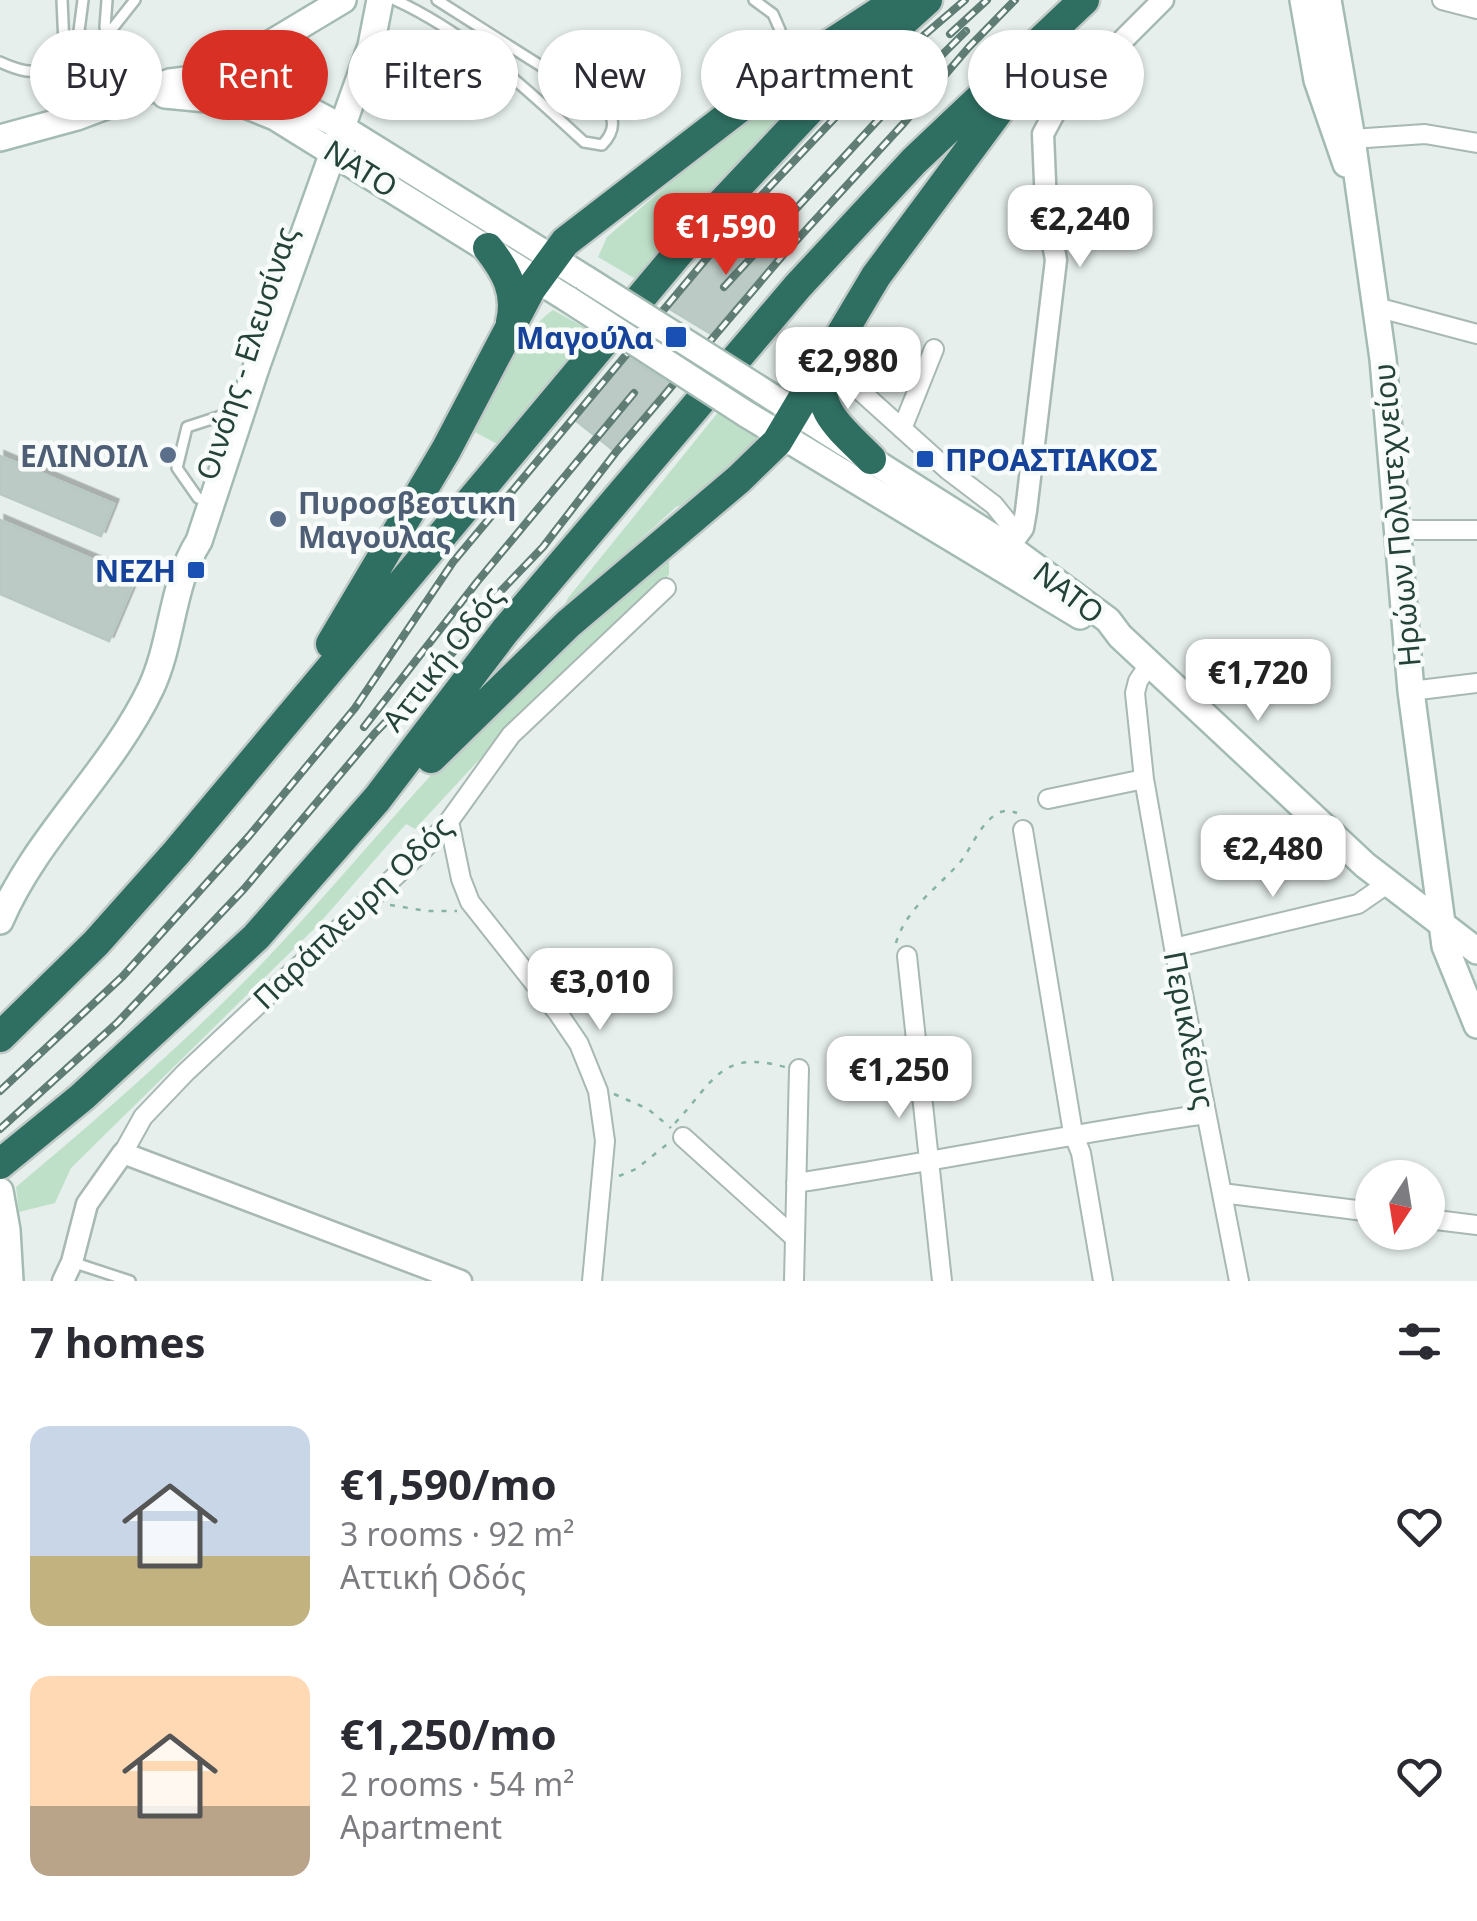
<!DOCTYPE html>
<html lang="en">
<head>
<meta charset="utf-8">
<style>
	:root { --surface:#fff; --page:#f7f7f7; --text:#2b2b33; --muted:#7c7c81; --accent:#d93025 }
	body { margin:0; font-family:"Noto Sans",sans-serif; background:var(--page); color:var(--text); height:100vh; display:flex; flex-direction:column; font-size:38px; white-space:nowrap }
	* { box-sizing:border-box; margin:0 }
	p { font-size:32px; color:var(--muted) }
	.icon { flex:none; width:55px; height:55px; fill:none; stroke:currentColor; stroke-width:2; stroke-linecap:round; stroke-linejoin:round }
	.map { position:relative; height:1281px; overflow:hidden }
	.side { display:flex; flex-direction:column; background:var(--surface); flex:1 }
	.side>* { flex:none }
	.top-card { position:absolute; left:30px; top:30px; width:1418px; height:90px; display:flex; gap:20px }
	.needle { width:65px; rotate:192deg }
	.controls { position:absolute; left:1355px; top:1160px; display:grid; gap:20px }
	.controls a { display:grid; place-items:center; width:90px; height:90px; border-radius:50%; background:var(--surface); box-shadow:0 2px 8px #0004; font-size:50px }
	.price { position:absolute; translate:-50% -85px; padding:0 22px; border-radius:20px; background:#fff; color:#222; font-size:32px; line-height:65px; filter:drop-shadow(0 2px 5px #0008) }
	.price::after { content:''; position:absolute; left:50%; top:60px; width:30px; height:22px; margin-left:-15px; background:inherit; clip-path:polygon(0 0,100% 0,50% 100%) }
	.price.selected { background:var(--accent); color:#fff }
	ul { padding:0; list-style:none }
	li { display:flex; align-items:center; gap:30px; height:250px; padding:0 30px }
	li span { display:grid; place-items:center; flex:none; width:280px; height:200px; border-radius:20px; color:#555 }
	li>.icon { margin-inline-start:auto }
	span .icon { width:120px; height:120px; fill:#fffc; stroke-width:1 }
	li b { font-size:42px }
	h2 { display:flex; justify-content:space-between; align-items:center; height:120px; padding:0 30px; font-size:42px }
	.chip { padding:0 35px; border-radius:45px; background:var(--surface); box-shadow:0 2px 8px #0004; font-size:35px; line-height:90px }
	.chip.selected { background:var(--accent); color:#fff }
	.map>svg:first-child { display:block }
</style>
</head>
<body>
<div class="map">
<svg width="1477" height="1281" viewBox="0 0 1477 1281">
	<defs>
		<filter id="shadow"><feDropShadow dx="4.5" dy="-4.5" stdDeviation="0" flood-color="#0004"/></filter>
	</defs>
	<rect width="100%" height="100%" fill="#e6efeb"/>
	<!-- green -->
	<path fill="#bfe0c8" d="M 839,53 L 845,60 L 639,281 L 598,257 L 607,237 L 691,165 L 803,77 Z
		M 553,310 L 593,332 L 499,445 L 473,431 C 493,397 521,331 553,310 Z
		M 720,410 L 759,437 L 758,440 L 697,500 L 676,507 L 562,611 L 568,598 Z
		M 669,556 L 669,574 L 662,586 L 529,706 L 415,829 L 406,824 L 317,926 L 71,1168 L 55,1203 L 19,1212 L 16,1187 C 95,1121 174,1052 247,979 C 316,909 378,832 445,760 C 515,686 592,621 669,556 Z"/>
	<!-- building -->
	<path fill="#bbcac4" stroke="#b8c9c2" stroke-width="2.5" filter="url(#shadow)" d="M 744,219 L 781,251 L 711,334 L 668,308 Z
		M 627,357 L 669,383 L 613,450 L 574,419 Z
		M 0,456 L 114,504 L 101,536 L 0,494 Z
		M 0,520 L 136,578 L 109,641 L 0,594 Z"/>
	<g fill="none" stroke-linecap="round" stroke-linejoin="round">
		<!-- service casing -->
		<g stroke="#a8b8b2" stroke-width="14">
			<path id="service" d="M 62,0 L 64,44 L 76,54 L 91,56
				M 107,0 L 105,27 L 107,39
				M 395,0 C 467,33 527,89 584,142 L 602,145 C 612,135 616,124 609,110 C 599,91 574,86 557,76 C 517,51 476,25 437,0
				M 754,0 L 773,14 L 780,30
				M 76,54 L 83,0
				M 0,62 C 33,77 43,74 70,51
				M 77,112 L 78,72 L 135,0
				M 610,116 C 639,103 664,92 651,56
				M 198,498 L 177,468 L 187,427 L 224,415
				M 72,1262 L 130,1281"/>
		</g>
		<!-- minor casing -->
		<g stroke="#a8b8b2" stroke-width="22">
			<path id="minor" d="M 1442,0 L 1477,9
				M 1352,139 L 1425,134 L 1477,143
				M 1376,307 L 1477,334
				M 847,379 L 948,470 L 994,505 L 1018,535
				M 902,429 L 934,349
				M 1398,530 L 1477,530
				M 1150,663 L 1138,681 L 1135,693 L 1144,779 L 1174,948 L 1239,1281
				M 1411,691 L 1477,683
				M 1048,799 L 1144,779
				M 449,821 L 461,879 L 470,902 L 558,1013 L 579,1044 L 598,1091 L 605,1141 L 592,1281
				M 1023,830 L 1073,1133 L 1081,1153 L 1103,1281
				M 1174,948 L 1358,904 L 1387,884
				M 907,956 L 942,1281
				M 683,1137 L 795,1238
				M 123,1153 L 143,1117 L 185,1073 L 420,853 L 447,824 L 511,735 L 666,588
				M 796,1183 C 933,1162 1069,1134 1206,1114
				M 1222,1193 L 1372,1212
				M 1428,1219 L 1477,1225
				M 794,1281 L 799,1069"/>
		</g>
		<!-- tertiary casing -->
		<g stroke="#a8b8b2" stroke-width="25">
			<path id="tertiary" d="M 1009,547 L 1023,528 L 1026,511 L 1056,260 L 1046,205 L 1043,134 L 1059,104 L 1163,0
				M 63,1281 L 72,1262 L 87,1204 L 123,1153 L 461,1281"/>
		</g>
		<!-- secondary casing -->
		<g stroke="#a4bbb3" stroke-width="30">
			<path id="secondary" d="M 1303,0 L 1317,80 L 1346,164
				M 1328,0 L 1352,139 L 1383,359 L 1411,691 L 1445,946 L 1477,1025
				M 196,74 L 268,45 L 343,0
				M 165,95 L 238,102 L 275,117 L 568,299
				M 0,138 L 77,117 L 170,82 L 202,78 L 243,85 L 298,104 L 341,127 L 586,279
				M 761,390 L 1009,547 L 1108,620 L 1120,636 L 1365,865 L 1477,951
				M 746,414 L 1080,616
				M 0,921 C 37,835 111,772 151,688 C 173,641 171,585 199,541 L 256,368 L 371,46 L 380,0
				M 0,1191 L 7,1230 L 10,1281"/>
		</g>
		<!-- motorway casing -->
		<g stroke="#c2cac8" stroke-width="35">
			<path id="motorway" d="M 488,248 C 506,271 518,292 511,322
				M 822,367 C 815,413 842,429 871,459
				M 331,644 L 446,450 L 530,290 L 565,242 L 774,81 L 898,0
				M 431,758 L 568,624 L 739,479 L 777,442 L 876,276 L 1008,98 L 1025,80
				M 0,1037 L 96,943 L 177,852 L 705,221 L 832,86 L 927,0
				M 0,1164 L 82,1097 L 256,937 L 377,799 L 505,631 L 798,286 L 914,161 L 1084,0"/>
		</g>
		<!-- path -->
		<path stroke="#86b3a5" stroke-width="2.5" stroke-dasharray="5 8" stroke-linecap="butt" d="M 726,76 L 747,69 L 776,40
			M 390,905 L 427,911 L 457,911
			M 896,943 C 906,908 939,887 961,861 C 972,847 979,826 995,815 C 1002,810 1009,810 1017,813
			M 614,1094 L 648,1109 L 671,1128
			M 675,1123 C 714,1082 720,1049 785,1067
			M 619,1176 L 636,1169 L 670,1142"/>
		<!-- service -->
		<use href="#service" stroke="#fff" stroke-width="9"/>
		<!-- minor -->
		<use href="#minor" stroke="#fff" stroke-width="18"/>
		<!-- tertiary -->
		<use href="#tertiary" stroke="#fff" stroke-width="20"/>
		<!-- secondary -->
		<use href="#secondary" stroke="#fff" stroke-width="25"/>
		<!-- motorway -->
		<use href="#motorway" stroke="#2f6f62" stroke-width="30"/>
		<!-- rail casing -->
		<g stroke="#5f7d75" stroke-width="8">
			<path id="rail" d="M 950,34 L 987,0
				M 724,287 L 889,108 L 966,31
				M 364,727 L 477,582 L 634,393
				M 0,1091 L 123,976 L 249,836 L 355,708 L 453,562 L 742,216 L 865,86 L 965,0
				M 0,1129 L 117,1023 L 244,889 L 375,733 L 464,641 L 496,596 L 543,547 L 616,452 L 784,254 L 904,123 L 969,47 L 1015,0"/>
		</g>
		<!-- rail -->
		<use href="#rail" stroke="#f7fbf9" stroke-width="4" stroke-dasharray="11" stroke-linecap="butt"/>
		<!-- secondary-bridge casing -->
		<g stroke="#a4bbb3" stroke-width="30" stroke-linecap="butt">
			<path id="secondary-bridge" d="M 586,279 L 761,390
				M 568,299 L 746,414"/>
		</g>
		<!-- secondary-bridge -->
		<use href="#secondary-bridge" stroke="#fff" stroke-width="25"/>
	</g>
	<!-- markers -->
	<g fill="#1a4fb4" stroke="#f7fbf9" stroke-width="4">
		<rect x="664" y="325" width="24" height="24" rx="5"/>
		<rect x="915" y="449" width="20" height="20" rx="5"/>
		<rect x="186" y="560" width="20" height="20" rx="5"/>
	</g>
	<g fill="#5c6f8a" stroke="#f7fbf9" stroke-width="4">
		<circle cx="168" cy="455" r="10"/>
		<circle cx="278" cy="519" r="10"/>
	</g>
	<g text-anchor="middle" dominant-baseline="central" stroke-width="9" stroke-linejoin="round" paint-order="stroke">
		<!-- street labels -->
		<g font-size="30" fill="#24423a" stroke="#f7fbf9">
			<text transform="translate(361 168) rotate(32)">ΝΑΤΟ</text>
			<text transform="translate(246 353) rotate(-72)">Οινόης - Ελευσίνας</text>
			<text transform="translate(1396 515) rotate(-95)">Ηρώων Πολυτεχνείου</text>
			<text transform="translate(1069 592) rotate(38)">ΝΑΤΟ</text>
			<text transform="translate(442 658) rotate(-52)">Αττική Οδός</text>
			<text transform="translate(352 912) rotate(-44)">Παράπλευρη Οδός</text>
			<text transform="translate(1190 1030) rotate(79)">Περικλέους</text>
		</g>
		<!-- transit labels -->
		<g font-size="30" font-weight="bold" fill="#164399" stroke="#f7fbf9" text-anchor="end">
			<text x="654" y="337">Μαγούλα</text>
			<text x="945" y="459" text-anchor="start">ΠΡΟΑΣΤΙΑΚΟΣ</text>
			<text x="176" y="570">ΝΕΖΗ</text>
		</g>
		<!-- service labels -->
		<g font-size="30" font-weight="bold" fill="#4e5e75" stroke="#f7fbf9" text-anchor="end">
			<text x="148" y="455">ΕΛΙΝΟΙΛ</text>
			<text x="298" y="502" text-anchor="start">Πυροσβεστικη<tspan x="298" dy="34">Μαγουλας</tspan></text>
		</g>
	</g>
</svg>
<div class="controls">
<a><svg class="needle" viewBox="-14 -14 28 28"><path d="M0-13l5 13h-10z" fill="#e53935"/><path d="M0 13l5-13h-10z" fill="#7c7c81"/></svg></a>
</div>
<b class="price" style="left:1080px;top:270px">€2,240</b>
<b class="price selected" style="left:726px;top:278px">€1,590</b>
<b class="price" style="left:848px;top:412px">€2,980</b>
<b class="price" style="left:1258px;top:724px">€1,720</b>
<b class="price" style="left:1273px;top:900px">€2,480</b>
<b class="price" style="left:600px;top:1033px">€3,010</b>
<b class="price" style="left:899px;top:1121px">€1,250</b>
<div class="top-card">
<a class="chip">Buy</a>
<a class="chip selected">Rent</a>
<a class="chip">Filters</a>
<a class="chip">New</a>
<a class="chip">Apartment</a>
<a class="chip">House</a>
</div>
</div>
<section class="side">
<h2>7 homes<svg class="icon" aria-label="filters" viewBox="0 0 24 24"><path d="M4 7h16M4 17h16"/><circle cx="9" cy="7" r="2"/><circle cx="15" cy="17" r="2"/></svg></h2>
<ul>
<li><span style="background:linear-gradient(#c9d6e8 65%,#c2b280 0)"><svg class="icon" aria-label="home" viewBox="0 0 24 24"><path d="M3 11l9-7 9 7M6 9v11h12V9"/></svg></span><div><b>€1,590/mo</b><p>3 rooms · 92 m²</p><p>Αττική Οδός</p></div><svg class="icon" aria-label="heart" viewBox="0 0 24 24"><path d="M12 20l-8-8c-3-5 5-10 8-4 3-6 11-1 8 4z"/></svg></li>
<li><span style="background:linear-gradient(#ffd9b3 65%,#b9a48a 0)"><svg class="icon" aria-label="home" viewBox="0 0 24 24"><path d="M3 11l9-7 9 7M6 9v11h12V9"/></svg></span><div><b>€1,250/mo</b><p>2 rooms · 54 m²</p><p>Apartment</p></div><svg class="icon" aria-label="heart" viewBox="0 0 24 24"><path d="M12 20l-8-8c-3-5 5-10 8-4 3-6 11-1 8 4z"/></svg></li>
</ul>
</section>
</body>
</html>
